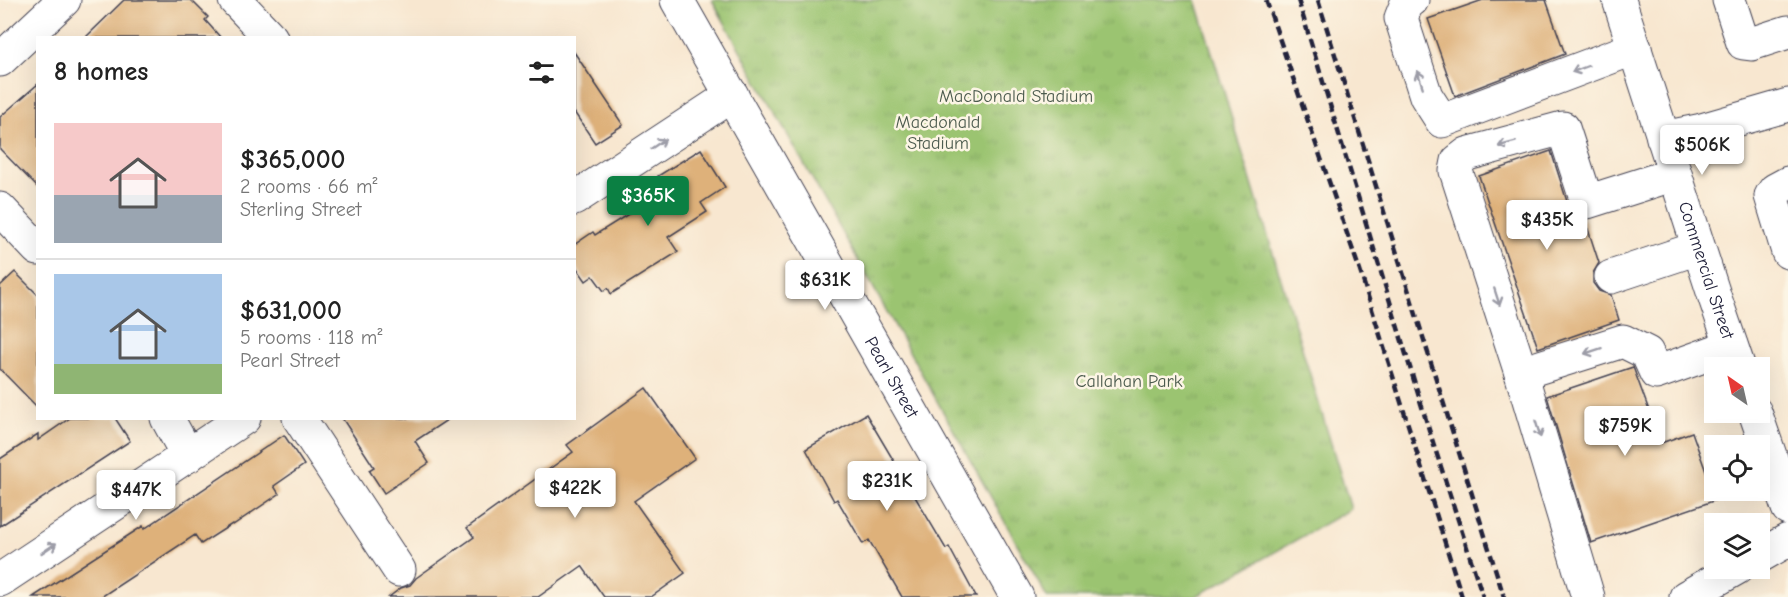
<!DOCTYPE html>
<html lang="en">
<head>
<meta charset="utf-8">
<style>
	:root { --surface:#fff; --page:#f2f2f2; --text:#222; --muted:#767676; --line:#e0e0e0; --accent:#0b8043 }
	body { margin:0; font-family:"Comic Neue",sans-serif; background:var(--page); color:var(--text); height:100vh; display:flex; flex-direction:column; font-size:22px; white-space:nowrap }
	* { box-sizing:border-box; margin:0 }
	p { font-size:20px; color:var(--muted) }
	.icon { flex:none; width:33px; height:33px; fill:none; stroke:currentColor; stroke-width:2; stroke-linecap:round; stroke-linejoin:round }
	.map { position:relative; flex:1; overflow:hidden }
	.sheet { position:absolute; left:36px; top:36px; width:540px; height:384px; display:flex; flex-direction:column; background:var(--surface); border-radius:0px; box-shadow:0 6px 24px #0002 }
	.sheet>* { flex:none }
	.needle { width:39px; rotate:326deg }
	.fabs { position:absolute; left:1704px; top:357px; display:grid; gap:12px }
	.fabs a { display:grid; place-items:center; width:66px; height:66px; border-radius:0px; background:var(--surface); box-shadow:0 6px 24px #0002; font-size:30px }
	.price { position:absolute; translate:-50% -51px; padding:0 14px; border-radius:6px; background:#fff; color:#222; font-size:20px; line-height:39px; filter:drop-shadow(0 2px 3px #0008) }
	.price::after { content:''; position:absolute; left:50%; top:36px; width:18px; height:14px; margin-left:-9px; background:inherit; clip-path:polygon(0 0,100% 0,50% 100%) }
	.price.current { background:var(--accent); color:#fff }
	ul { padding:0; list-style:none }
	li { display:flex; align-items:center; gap:18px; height:150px; padding:0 18px }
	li+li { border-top:2px solid var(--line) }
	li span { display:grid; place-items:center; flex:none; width:168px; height:120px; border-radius:0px; color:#555 }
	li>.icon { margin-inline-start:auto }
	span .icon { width:72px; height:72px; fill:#fffc; stroke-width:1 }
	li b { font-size:26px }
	h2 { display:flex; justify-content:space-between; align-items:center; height:72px; padding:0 18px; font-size:26px }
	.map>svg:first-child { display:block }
</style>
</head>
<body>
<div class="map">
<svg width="1788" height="597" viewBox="0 0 1788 597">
	<defs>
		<pattern id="park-tufts" width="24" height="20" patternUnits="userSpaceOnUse" patternTransform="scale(1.5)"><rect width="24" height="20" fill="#9bc471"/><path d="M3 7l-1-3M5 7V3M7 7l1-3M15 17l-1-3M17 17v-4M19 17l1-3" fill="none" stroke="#85a863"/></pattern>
	</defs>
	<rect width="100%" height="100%" fill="#fcf5e5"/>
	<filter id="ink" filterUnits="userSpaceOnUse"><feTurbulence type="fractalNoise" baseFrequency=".0167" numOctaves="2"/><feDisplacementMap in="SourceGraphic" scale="12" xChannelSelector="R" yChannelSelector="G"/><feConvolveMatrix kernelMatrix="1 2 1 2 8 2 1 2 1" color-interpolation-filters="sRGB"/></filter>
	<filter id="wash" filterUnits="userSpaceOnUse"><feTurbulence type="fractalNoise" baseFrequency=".008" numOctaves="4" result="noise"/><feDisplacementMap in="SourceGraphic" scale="24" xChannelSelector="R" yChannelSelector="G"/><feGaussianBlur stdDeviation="1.35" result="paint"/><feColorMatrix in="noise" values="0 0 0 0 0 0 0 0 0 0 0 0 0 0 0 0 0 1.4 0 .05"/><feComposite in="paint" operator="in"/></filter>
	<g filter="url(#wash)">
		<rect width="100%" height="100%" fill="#f8e7d0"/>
		<!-- park -->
		<path fill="url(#park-tufts)" stroke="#5e7356" stroke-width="1.5" d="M 712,0 L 1196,0 L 1351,509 L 1195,597 L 1047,597 Z"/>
		<g id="blocks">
			<!-- building -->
			<path fill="#deb17a" d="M 124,0 L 191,0 L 208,17 L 205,20 L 221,38 L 85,38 Z
				M 1483,0 L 1546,0 L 1565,54 L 1455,96 L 1428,19 Z
				M 574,52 L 623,125 L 595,143 L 574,112 Z
				M 38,84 L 38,188 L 0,149 L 0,117 Z
				M 701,149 L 725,187 L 701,203 L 707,212 L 668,237 L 678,252 L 611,294 L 608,288 L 604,291 L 593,276 L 586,281 L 574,264 L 574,245 L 593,232 L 595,235 L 667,190 L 658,176 Z
				M 1551,151 L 1569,208 L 1575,216 L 1585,220 L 1599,263 L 1593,273 L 1593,283 L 1599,291 L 1611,295 L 1619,320 L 1538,348 L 1479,176 Z
				M 15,272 L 38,295 L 38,408 L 0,369 L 0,286 Z
				M 1633,367 L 1661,443 L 1692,432 L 1716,500 L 1591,543 L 1547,396 Z
				M 646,388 L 695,458 L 634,501 L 685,573 L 651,597 L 604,597 L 582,566 L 538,597 L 389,597 L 401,588 L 410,585 L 416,578 L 474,537 L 467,528 L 573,452 L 567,445 Z
				M 866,414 L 946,549 L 949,547 L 976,597 L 902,597 L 869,540 L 863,544 L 837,499 L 834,501 L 806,449 Z
				M 70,418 L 115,418 L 130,441 L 0,526 L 0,459 L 38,434 L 38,440 Z
				M 342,418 L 450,418 L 415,441 L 429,463 L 384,493 L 369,470 L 374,467 Z
				M 284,435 L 304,465 L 274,486 L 279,494 L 233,525 L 232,524 L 201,544 L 195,535 L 101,597 L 33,597 L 143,526 L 144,529 Z"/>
		</g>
	</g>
	<g filter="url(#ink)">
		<use href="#blocks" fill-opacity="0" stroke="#424051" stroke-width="1.5"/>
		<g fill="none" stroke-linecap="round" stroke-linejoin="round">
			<!-- minor casing -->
			<g stroke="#424051" stroke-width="35">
				<g id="minor">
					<path d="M 235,0 L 271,38"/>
					<path id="s1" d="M 677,0 L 1017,597"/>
					<path d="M 1412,0 L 1407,3 L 1401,18 L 1426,96 L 1442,121 L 1635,48"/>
					<path d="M 1729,0 L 1743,43 L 1751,44 L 1788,32"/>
					<path d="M 0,60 L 64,0"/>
					<path d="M 1663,138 L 1698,131 L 1788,105"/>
					<path d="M 1788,183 L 1775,190 L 1771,196 L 1788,252"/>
					<path d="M 574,199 L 732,95"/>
					<path d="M 0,209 L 38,249"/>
					<path d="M 1611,277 L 1698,248"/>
					<path d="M 1521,373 L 1623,341 L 1647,353 L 1656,373 L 1731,346"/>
					<path d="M 167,418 L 188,456"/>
					<path d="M 299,418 L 399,570"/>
					<path d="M 1760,556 L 1788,540"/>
					<path d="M 0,580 L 244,418"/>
					<path d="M 1588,597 L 1521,373 L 1456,171 L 1458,161 L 1467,154 L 1563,128 L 1587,202 L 1675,174"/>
					<path d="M 1686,597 L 1737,568"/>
				</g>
			</g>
			<!-- major casing -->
			<g stroke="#424051" stroke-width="35">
				<g id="major">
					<path id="s2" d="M 1619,0 L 1715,298 L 1739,368"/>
					<path d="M 1755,412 L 1788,508"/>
				</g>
			</g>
			<!-- minor -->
			<use href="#minor" stroke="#fff" stroke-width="33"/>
			<!-- major -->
			<use href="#major" stroke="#fff" stroke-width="33"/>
			<!-- rail -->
			<path stroke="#22223b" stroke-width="4.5" stroke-dasharray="9 4.5" stroke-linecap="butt" d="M 1266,0 L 1360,271 L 1462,597
				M 1298,0 L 1430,433 L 1483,597
				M 1318,0 L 1504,597"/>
		</g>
		<!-- one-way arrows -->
		<defs><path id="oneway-shaft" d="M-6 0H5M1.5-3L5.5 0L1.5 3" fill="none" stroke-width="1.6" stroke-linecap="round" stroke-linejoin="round" transform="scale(1.5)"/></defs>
		<g stroke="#9c9ca7">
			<use href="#oneway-shaft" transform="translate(1580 69) rotate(159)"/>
			<use href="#oneway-shaft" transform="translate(1420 79) rotate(-108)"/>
			<use href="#oneway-shaft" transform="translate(658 144) rotate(-34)"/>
			<use href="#oneway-shaft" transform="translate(1507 144) rotate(165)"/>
			<use href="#oneway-shaft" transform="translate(1497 297) rotate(72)"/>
			<use href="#oneway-shaft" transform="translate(1593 351) rotate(162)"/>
			<use href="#oneway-shaft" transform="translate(1538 429) rotate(73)"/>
			<use href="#oneway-shaft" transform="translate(49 548) rotate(-34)"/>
		</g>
	</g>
	<g text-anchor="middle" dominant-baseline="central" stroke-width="5" stroke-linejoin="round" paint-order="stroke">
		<!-- park labels -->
		<g font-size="18" fill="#4c5b4e" stroke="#fcf5e5">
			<text x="1016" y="96">MacDonald Stadium</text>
			<text x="938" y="122">Macdonald<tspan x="938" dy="21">Stadium</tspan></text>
			<text x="1129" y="381">Callahan Park</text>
		</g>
		<!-- street labels -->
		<g font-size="18" fill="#22223b" stroke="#fcf5e5">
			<text stroke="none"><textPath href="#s2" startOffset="284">Commercial Street</textPath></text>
			<text stroke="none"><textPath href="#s1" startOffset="434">Pearl Street</textPath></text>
		</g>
	</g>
</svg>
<div class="fabs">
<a><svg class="needle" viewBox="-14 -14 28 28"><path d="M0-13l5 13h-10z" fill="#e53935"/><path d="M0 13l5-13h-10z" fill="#767676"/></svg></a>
<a><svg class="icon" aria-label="locate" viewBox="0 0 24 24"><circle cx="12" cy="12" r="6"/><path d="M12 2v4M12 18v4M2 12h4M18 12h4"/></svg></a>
<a><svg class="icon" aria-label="layers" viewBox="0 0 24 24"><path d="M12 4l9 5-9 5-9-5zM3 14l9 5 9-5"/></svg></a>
</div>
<b class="price" style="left:1702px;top:176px">$506K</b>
<b class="price current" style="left:648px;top:227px">$365K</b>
<b class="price" style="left:1547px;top:251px">$435K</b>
<b class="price" style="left:825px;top:311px">$631K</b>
<b class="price" style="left:1625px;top:457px">$759K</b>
<b class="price" style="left:887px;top:512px">$231K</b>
<b class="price" style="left:575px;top:519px">$422K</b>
<b class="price" style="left:136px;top:521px">$447K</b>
<section class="sheet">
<h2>8 homes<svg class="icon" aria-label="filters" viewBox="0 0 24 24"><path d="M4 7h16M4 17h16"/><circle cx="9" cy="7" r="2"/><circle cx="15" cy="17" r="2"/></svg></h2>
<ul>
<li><span style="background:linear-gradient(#f6c9c9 60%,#9aa5b1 0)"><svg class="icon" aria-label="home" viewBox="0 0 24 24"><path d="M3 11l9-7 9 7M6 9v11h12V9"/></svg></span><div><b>$365,000</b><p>2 rooms · 66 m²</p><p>Sterling Street</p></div></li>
<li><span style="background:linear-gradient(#a9c7e8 75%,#8fb573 0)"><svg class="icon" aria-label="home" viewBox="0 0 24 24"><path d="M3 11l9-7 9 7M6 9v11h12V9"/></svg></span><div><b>$631,000</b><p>5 rooms · 118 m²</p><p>Pearl Street</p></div></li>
</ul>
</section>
</div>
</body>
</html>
